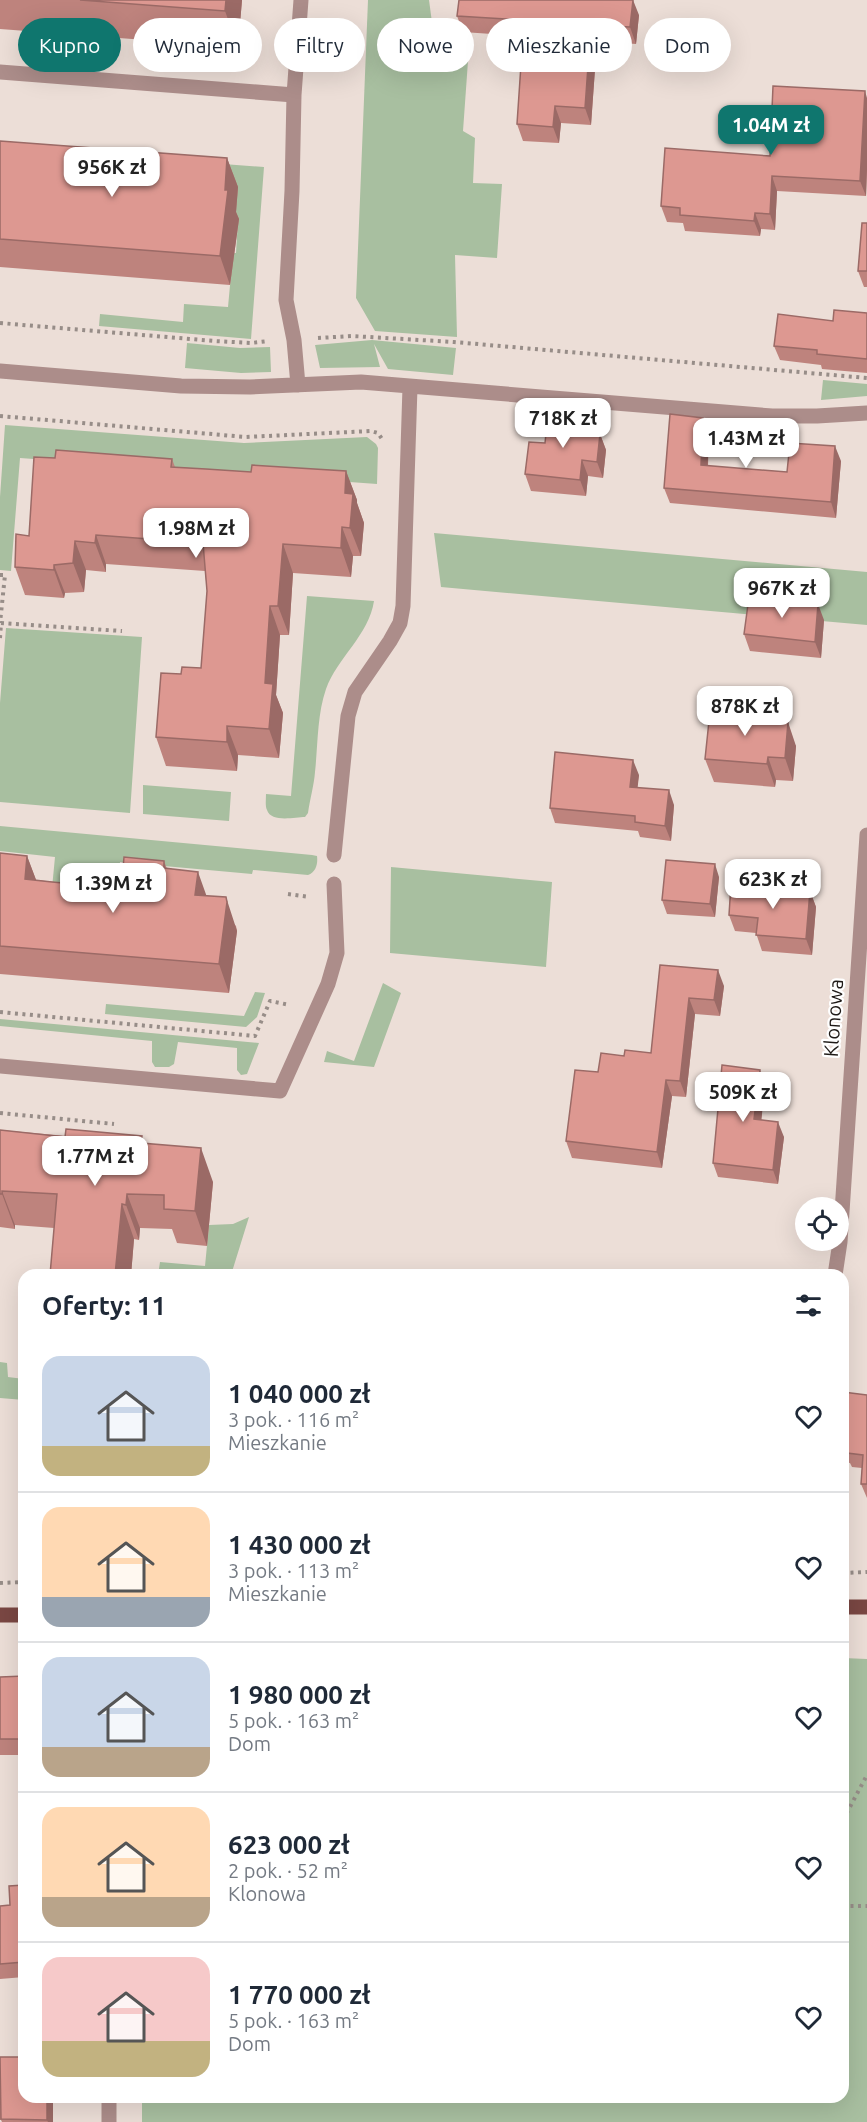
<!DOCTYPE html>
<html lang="pl">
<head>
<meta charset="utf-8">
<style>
	:root { --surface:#fff; --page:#f6f6f7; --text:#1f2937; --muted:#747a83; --line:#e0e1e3; --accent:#0f766e }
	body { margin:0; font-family:Ubuntu,sans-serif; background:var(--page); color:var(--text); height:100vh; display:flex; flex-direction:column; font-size:22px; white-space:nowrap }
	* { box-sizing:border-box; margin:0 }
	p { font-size:20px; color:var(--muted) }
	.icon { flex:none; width:33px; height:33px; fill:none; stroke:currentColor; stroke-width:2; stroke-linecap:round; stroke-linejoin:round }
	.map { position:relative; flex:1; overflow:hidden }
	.details { position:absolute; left:18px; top:1269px; width:831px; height:834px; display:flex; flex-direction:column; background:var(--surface); border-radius:18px; box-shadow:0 6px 24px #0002 }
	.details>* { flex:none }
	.top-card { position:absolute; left:18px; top:18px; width:831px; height:54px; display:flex; gap:12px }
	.fabs { position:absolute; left:795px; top:1197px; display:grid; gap:12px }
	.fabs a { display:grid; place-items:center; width:54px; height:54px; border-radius:50%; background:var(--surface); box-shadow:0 6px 24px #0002; font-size:30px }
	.price { position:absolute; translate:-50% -51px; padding:0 14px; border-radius:12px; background:#fff; color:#222; font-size:20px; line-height:39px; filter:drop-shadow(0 2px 3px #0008) }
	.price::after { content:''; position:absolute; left:50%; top:36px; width:18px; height:14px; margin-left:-9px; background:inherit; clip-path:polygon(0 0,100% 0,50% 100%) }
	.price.on { background:var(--accent); color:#fff }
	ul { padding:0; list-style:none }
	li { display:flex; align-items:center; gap:18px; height:150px; padding:0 24px }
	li+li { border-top:2px solid var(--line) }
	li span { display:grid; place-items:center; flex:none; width:168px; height:120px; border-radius:18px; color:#555 }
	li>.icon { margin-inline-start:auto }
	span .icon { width:72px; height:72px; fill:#fffc; stroke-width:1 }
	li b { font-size:26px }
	h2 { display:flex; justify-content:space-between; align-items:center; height:72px; padding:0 24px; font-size:26px }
	.pill { padding:0 21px; border-radius:27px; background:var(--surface); box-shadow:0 6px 24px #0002; font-size:21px; line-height:54px }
	.pill.on { background:var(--accent); color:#fff }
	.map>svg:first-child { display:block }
</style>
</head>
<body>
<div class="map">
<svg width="867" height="2122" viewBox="0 0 867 2122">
	<rect width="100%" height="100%" fill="#ecded7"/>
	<!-- green -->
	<path fill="#a8bfa0" d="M 368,0 L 429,0 L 433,30 L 470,33 L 463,131 L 475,138 L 473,183 L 502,184 L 497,258 L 455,255 L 457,337 L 375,331 L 356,298 Z
		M 0,147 L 264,167 L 251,339 L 99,326 L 100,314 L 183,322 L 184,304 L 228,307 L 233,253 L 236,253 L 238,219 Z
		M 372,340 L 456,348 L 453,375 L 388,369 L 374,344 L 380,367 L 320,368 L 315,345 Z
		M 187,343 L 240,348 L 270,347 L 271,372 L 241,373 L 185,368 Z
		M 823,380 L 867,384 L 867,396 L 821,400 Z
		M 5,425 L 244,443 L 367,437 L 376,444 L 378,448 L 377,484 L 20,458 L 11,571 L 0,570 L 0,497 Z
		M 434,533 L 867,572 L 867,625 L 441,587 Z
		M 307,596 L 374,601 C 369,635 337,658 326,689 C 317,715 318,745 315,772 C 314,785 310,799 308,813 L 305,817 C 295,817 271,823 267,810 C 265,806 266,799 266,794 L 291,796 Z
		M 6,628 L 142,637 L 130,813 L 0,802 L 0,703 Z
		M 143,785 L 231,792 L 229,821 L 143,814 Z
		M 0,826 L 312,855 L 317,856 C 318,864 316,872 308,875 L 253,870 L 252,874 L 120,862 L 117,893 L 52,888 L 55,857 L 0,851 Z
		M 391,867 L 552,882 L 546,967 L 390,953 Z
		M 383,983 L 401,993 L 374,1067 L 324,1062 L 327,1051 L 354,1061 Z
		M 255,992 L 265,993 L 257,1017 L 246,1027 L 105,1014 L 106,1004 L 244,1016 Z
		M 0,1019 L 259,1043 L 247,1074 L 241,1075 L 237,1070 L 237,1048 L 178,1042 L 174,1064 L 169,1067 L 155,1067 L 152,1062 L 152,1041 L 0,1026 Z
		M 249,1217 L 231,1275 L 158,1275 L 160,1262 L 205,1266 L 209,1225 L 233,1224 Z
		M 0,1362 L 7,1363 L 8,1377 L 24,1379 L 24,1400 L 0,1398 Z
		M 843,1658 L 867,1659 L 867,2122 L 142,2122 L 142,2097 L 843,2097 Z"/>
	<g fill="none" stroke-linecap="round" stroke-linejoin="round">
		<!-- path -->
		<path stroke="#978d88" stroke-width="4" stroke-dasharray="3 4.5" stroke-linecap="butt" d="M 0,323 L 214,341 L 251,343 L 268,341
			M 318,338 L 352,336 L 454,342 L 867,378
			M 0,416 L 246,437 L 371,431 L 378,433 L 382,439
			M 0,575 L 5,575 L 0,623
			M 0,638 L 1,623 L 122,631
			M 288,894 L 310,897
			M 0,1012 L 255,1036 L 270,1001 L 290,1005
			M 0,1113 L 114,1124
			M 843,1573 L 867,1572
			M 0,1583 L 24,1582
			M 843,1820 L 867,1775
			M 843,1906 L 867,1906"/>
		<!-- minor -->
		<path stroke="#ac8d8a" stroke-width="15" d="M 0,72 L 294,95 L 292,191 L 286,300 L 294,340 L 298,385
			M 294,95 L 301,0
			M 0,371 L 181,386 L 250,387 L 361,382 L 772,416 L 817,416 L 867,413
			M 334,855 L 348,716 L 355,692 L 390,641 L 400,623 L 403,606 L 410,387
			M 0,1066 L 280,1091 L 328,984 L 337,953 L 334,884
			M 835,1275 L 840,1242 L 867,835
			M 109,2097 L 109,2122"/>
		<!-- major -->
		<path stroke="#7a4743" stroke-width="15" d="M 843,1607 L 867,1607
			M 0,1615 L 24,1615"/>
	</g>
	<!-- wall -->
	<path fill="#be837d" d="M 0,0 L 242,0 L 238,47 L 0,29 Z
		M 639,15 L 636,44 L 597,41 L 591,125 L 561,123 L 559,143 L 523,141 L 517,124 L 523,36 L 463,32 L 457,16 Z
		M 867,98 L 867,169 L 866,196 L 777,191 L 775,230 L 761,229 L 760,236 L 685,231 L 683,223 L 667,222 L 661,206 L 770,156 Z
		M 0,141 L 227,158 L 238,187 L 236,212 L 239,219 L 230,285 L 0,267 Z
		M 867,223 L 867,287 L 864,287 L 858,271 Z
		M 867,313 L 867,373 L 822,369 L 821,365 L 780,360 L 774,346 L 833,321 Z
		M 591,433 L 600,434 L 606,450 L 603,478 L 588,476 L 586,496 L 531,491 L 525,474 L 545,443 Z
		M 709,433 L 708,466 L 787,472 L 841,461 L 836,518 L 670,503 L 664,488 Z
		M 55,458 L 172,459 L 175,467 L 251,472 L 346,471 L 357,500 L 357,503 L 364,523 L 361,556 L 353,556 L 351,577 L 293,573 L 289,635 L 280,635 L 276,695 L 283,713 L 279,758 L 238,755 L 237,771 L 166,766 L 156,737 L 181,674 L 201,668 L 207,591 L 205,571 L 106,564 L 106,572 L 86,570 L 84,592 L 65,593 L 64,598 L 25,595 L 15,567 L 29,536 Z
		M 824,620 L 821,658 L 750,651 L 744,634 Z
		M 774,721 L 796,746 L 793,781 L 776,780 L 775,787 L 714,782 L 705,759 Z
		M 639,775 L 637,787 L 674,805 L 671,841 L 640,837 L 638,831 L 555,823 L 550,808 Z
		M 0,853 L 27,856 L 36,880 L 85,885 L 122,880 L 164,861 L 167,869 L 206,896 L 236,926 L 237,931 L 229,993 L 0,974 Z
		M 719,877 L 715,917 L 667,914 L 662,900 Z
		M 810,891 L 816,907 L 812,955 L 762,951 L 756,933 L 735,931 L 729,915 Z
		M 660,965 L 724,986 L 720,1016 L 695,1014 L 686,1097 L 672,1096 L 662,1168 L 572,1158 L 566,1141 L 598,1072 L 624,1056 L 651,1053 Z
		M 765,1084 L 761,1120 L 784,1137 L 778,1184 L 718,1177 L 713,1163 Z
		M 0,1130 L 145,1143 L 213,1182 L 207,1246 L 177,1243 L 172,1229 L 140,1228 L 139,1240 L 134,1239 L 131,1275 L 50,1275 L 54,1228 L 15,1225 L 15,1229 L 0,1227 Z
		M 843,1392 L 867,1395 L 867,1498 L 861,1484 L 862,1468 L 852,1467 L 850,1463 L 843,1462 Z
		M 24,1676 L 24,1755 L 0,1755 L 0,1677 Z
		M 24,1885 L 24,1977 L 0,1979 L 0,1906 L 10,1905 Z
		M 0,2057 L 53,2122 L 2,2122 L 1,2120 L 0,2120 Z"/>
	<!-- shaded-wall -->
	<path fill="#9b6a66" d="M 226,0 L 242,0 L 238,47 L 225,11 Z
		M 633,0 L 639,15 L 636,44 L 630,27 Z
		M 591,25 L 597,41 L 591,125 L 585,108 Z
		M 865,91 L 867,98 L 867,169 L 866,196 L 860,181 Z
		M 555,106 L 561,123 L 559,143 L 553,127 Z
		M 227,158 L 238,187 L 236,212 L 239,219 L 230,285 L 220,256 Z
		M 772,176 L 777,191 L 775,230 L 770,214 Z
		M 755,213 L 761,229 L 760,236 L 754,221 Z
		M 586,418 L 592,434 L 585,432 Z
		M 703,418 L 709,433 L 707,481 L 701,465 Z
		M 600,434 L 606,450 L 603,478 L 597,462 Z
		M 835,446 L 841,461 L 836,518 L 831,502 Z
		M 582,460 L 588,476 L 586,496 L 580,480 Z
		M 346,471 L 357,500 L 357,503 L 364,523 L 361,556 L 350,528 L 345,493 Z
		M 342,527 L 353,556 L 351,577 L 341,548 Z
		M 96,535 L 106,564 L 106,572 L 95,543 Z
		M 75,541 L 86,570 L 84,592 L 73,563 Z
		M 283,544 L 293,573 L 289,635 L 278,606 Z
		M 54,565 L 65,593 L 64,598 L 54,570 Z
		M 818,604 L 824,620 L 821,658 L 815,642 Z
		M 270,606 L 280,635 L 276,695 L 283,713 L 279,758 L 269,729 L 265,683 Z
		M 788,722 L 796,746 L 793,781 L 785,758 Z
		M 227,726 L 238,755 L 237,771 L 227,742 Z
		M 768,757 L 776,780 L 775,787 L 767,764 Z
		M 633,760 L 639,775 L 636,802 L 630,787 Z
		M 669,790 L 674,805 L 671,841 L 665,826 Z
		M 27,856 L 38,885 L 25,879 Z
		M 715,864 L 719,877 L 715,917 L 710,904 Z
		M 198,872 L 208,900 L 195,895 Z
		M 810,891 L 816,907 L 812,955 L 806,939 Z
		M 226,897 L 237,931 L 229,993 L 219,964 Z
		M 718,970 L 724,986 L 720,1016 L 714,1000 Z
		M 689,998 L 695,1014 L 686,1097 L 680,1081 Z
		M 760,1070 L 765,1084 L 760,1134 L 754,1119 Z
		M 666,1080 L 672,1096 L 662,1168 L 657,1152 Z
		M 778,1122 L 784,1137 L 778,1184 L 773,1170 Z
		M 201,1148 L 213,1182 L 207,1246 L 195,1211 Z
		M 2,1191 L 15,1225 L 15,1229 L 2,1194 Z
		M 127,1194 L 140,1228 L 139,1240 L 126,1205 Z
		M 122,1204 L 134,1239 L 131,1275 L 115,1275 Z
		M 47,2097 L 53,2097 L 53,2122 L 48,2122 L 47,2120 Z"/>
	<!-- building -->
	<path fill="#dd9891" stroke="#9b6a66" stroke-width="1.5" d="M 80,0 L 226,0 L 225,11 Z
		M 459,0 L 633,0 L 630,27 L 591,25 L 585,108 L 555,106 L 553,127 L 517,124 L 524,20 L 457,16 Z
		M 773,86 L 865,91 L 860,181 L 772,176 L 770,214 L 755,213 L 754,221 L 680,215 L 680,208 L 661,206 L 665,148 L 770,156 Z
		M 0,141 L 227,158 L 225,190 L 228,190 L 220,256 L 0,239 Z
		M 862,223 L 867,223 L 867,271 L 858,271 Z
		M 834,310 L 867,313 L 867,359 L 817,354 L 817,350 L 774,346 L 778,314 L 833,321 Z
		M 548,414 L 586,418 L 585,432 L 600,434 L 597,462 L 582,460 L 580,480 L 525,474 L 529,442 L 545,443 Z
		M 670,414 L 703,418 L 701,465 L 787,472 L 790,443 L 835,446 L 831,502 L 664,488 Z
		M 56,450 L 172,459 L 171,467 L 206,469 L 251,472 L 252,465 L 346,471 L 345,493 L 353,494 L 350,528 L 342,527 L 341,548 L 283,544 L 278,606 L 270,606 L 265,683 L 273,684 L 269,729 L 227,726 L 227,742 L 156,737 L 161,673 L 181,674 L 182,667 L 201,668 L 207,591 L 203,543 L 96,535 L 95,543 L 75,541 L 73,563 L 54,565 L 54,570 L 15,567 L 16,534 L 29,536 L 34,457 L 55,458 Z
		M 749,597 L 818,604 L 815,642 L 744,634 Z
		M 713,708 L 771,713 L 771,721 L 788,722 L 785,758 L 768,757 L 767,764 L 705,759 L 709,721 L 711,721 Z
		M 555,752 L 633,760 L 630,787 L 669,790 L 665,826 L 635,822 L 635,816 L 550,808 Z
		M 0,853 L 27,856 L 25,879 L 52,882 L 85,885 L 86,877 L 122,880 L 124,857 L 164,861 L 164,868 L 198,872 L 195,895 L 226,897 L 227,902 L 219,964 L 0,946 Z
		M 666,860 L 715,864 L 710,904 L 662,900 Z
		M 731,884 L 810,891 L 806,939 L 756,935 L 758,918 L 729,915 Z
		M 660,965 L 718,970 L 714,1000 L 689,998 L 680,1081 L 666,1080 L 657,1152 L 566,1141 L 575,1070 L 598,1072 L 601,1053 L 624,1056 L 625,1050 L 651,1053 Z
		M 722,1065 L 760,1070 L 754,1119 L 778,1122 L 773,1170 L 713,1163 Z
		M 66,1129 L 142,1136 L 141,1143 L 201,1148 L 195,1211 L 164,1209 L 164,1195 L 127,1194 L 126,1205 L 122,1204 L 115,1275 L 50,1275 L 57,1194 L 2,1191 L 2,1194 L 0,1194 L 0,1130 L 65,1137 Z
		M 28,1273 L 44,1275 L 28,1275 Z
		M 843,1392 L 867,1395 L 867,1484 L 861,1484 L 863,1455 L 847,1453 L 847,1449 L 843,1449 Z
		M 24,1676 L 23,1739 L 0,1739 L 0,1677 Z
		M 24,1885 L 24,1962 L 0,1964 L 0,1906 L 10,1905 L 9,1886 Z
		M 0,2057 L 24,2057 L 24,2097 L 47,2097 L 47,2120 L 1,2119 Z"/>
	<g text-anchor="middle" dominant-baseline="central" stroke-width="4.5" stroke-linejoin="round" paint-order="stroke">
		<!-- street labels -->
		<g font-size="20" fill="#1f1a17" stroke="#fff">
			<text transform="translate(833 1018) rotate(-86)">Klonowa</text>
		</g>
	</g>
</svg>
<div class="fabs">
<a><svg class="icon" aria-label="locate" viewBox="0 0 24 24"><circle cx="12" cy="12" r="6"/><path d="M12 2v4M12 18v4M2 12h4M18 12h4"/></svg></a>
</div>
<b class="price on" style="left:771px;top:156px">1.04M zł</b>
<b class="price" style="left:112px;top:198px">956K zł</b>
<b class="price" style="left:563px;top:449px">718K zł</b>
<b class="price" style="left:746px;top:469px">1.43M zł</b>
<b class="price" style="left:196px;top:559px">1.98M zł</b>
<b class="price" style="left:782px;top:619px">967K zł</b>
<b class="price" style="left:745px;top:737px">878K zł</b>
<b class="price" style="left:773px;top:910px">623K zł</b>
<b class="price" style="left:113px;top:914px">1.39M zł</b>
<b class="price" style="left:743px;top:1123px">509K zł</b>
<b class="price" style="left:95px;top:1187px">1.77M zł</b>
<div class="top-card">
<a class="pill on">Kupno</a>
<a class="pill">Wynajem</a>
<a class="pill">Filtry</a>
<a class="pill">Nowe</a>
<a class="pill">Mieszkanie</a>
<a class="pill">Dom</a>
</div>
<section class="details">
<h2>Oferty: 11<svg class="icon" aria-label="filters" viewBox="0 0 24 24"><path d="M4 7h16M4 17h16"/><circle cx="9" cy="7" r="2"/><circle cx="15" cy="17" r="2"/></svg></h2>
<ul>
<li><span style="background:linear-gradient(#c9d6e8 75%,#c2b280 0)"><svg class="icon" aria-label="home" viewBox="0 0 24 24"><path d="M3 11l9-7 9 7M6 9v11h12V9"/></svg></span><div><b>1 040 000 zł</b><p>3 pok. · 116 m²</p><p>Mieszkanie</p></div><svg class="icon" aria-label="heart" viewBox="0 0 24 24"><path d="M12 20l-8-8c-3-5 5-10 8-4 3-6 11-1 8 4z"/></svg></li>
<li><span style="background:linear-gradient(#ffd9b3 75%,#9aa5b1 0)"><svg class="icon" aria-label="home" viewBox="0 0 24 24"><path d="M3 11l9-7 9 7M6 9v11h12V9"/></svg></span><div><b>1 430 000 zł</b><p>3 pok. · 113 m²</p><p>Mieszkanie</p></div><svg class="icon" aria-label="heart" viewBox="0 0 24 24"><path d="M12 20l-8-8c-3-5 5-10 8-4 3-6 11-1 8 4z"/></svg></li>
<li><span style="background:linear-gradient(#c9d6e8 75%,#b9a48a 0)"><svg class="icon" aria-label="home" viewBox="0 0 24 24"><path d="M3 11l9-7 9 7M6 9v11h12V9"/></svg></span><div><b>1 980 000 zł</b><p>5 pok. · 163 m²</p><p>Dom</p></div><svg class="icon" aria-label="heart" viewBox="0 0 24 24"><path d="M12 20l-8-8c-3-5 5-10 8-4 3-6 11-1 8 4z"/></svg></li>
<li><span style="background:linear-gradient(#ffd9b3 75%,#b9a48a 0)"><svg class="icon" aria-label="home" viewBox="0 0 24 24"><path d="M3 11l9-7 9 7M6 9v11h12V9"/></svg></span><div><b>623 000 zł</b><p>2 pok. · 52 m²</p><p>Klonowa</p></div><svg class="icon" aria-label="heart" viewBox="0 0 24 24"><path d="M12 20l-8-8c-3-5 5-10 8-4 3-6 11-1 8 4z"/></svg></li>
<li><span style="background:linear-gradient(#f6c9c9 70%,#c2b280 0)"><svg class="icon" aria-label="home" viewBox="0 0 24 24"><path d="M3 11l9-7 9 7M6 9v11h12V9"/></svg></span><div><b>1 770 000 zł</b><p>5 pok. · 163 m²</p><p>Dom</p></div><svg class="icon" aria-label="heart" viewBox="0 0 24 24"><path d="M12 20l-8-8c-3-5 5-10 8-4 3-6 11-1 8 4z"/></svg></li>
</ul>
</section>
</div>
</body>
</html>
